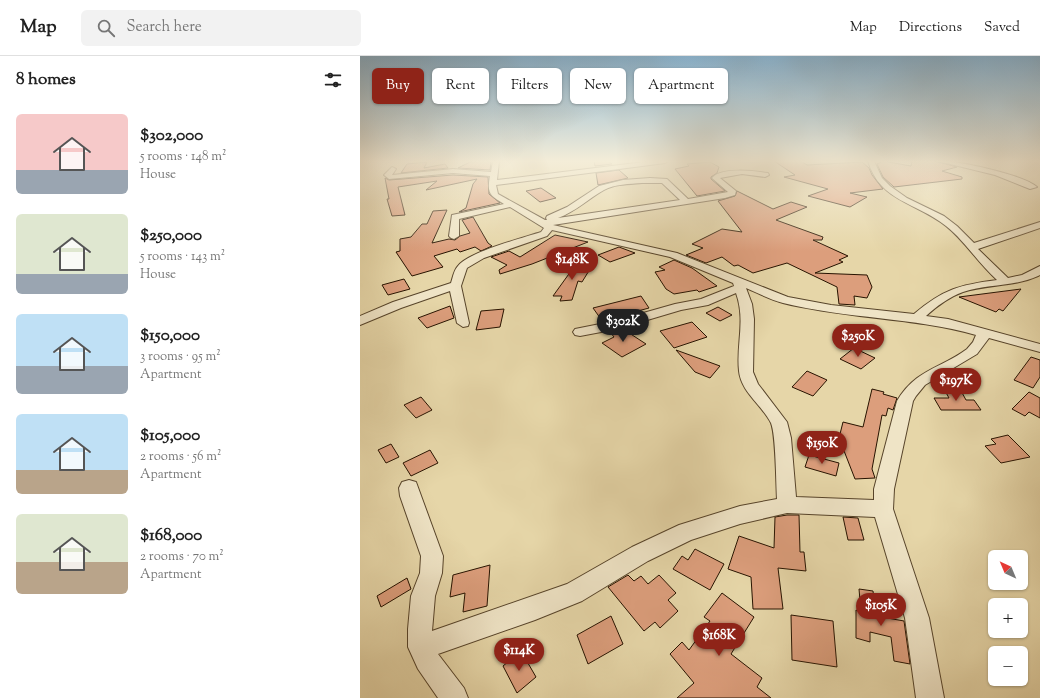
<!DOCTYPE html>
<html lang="en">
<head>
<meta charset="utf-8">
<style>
	:root { --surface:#fff; --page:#f2f2f2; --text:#222; --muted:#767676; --line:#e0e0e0; --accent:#8f2418 }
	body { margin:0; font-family:"Sorts Mill Goudy",serif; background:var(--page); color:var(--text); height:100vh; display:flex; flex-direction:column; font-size:15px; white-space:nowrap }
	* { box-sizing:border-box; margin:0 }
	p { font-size:13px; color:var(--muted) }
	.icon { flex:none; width:22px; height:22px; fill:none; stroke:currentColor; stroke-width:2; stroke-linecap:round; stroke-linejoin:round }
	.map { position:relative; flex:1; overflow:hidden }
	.side { display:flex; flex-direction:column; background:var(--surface); width:360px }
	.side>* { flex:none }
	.hud { position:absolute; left:12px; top:12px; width:380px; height:36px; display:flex; gap:8px }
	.needle { width:26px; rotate:316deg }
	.controls { position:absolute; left:628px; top:494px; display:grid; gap:8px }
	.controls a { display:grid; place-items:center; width:40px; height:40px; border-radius:6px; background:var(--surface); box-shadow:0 1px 3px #0004; font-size:20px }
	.price { position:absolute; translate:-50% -34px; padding:0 9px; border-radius:14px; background:var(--accent); color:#fff; font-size:13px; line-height:26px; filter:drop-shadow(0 1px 2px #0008) }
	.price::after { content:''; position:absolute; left:50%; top:24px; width:12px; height:9px; margin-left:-6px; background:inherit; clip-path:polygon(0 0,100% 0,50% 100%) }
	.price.active { background:#222; color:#fff }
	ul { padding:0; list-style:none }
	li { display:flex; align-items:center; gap:12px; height:100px; padding:0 16px }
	li span { display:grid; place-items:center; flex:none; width:112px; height:80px; border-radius:6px; color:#555 }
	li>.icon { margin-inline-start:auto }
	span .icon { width:48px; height:48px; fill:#fffc; stroke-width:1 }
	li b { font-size:17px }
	h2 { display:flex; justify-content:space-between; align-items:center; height:48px; padding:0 16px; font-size:17px }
	.chip { padding:0 14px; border-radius:6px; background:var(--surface); box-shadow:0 1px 3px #0004; font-size:14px; line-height:36px }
	.chip.active { background:var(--accent); color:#fff }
	header { display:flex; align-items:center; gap:24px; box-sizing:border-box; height:56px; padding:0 20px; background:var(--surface); border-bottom:1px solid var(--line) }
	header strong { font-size:19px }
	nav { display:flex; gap:22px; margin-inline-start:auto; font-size:14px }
	.search { width:280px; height:36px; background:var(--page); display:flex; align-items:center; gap:10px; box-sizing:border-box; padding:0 14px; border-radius:6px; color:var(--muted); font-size:15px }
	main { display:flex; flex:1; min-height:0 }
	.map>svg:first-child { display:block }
</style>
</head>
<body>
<header>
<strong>Map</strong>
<div class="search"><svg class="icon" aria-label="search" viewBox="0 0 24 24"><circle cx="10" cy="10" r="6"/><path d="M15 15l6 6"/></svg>Search here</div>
<nav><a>Map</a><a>Directions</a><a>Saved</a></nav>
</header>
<main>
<section class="side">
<h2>8 homes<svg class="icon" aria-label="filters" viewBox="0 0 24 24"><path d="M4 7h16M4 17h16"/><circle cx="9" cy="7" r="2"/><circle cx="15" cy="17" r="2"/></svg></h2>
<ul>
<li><span style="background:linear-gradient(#f6c9c9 70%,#9aa5b1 0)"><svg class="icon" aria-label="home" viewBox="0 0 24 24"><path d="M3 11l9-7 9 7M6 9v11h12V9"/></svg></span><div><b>$302,000</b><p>5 rooms · 148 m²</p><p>House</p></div></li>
<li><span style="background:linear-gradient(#dfe7d0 75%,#9aa5b1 0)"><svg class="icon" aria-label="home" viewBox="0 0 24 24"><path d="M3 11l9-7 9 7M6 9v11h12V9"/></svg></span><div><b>$250,000</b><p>5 rooms · 143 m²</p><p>House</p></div></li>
<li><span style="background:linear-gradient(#bfe0f5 65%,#9aa5b1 0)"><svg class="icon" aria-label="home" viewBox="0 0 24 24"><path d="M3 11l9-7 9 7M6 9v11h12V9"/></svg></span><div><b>$150,000</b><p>3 rooms · 95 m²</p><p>Apartment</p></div></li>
<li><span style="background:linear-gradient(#bfe0f5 70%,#b9a48a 0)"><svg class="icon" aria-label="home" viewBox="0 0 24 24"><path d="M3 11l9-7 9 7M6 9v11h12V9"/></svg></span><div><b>$105,000</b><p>2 rooms · 56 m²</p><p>Apartment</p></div></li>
<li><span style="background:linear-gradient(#dfe7d0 60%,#b9a48a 0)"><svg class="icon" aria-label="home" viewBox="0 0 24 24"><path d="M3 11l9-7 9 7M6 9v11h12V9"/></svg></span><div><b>$168,000</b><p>2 rooms · 70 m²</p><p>Apartment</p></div></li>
</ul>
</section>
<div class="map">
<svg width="680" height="642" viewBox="0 0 680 642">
	<rect width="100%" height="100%" fill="#e6d6a8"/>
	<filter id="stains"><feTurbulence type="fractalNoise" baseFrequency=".005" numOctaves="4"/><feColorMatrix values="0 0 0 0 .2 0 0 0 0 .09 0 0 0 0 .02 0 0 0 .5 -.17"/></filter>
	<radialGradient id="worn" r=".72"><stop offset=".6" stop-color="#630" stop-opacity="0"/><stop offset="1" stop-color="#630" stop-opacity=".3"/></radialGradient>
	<!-- building -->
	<path fill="#dc9e7c" stroke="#271300" d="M 124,105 L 131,106 L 130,114 L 98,112 L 110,106 Z
		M 234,105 L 248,105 L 252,108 L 235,110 Z
		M 414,105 L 441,105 L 447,109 L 502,106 L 509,112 L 512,119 L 523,133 L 490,137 L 507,141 L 490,151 L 448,140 L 468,133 L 424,121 L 435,119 Z
		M 523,105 L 551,110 L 552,105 L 575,105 L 597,111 L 582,115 L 602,121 L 602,123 L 534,131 L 523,121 L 517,108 Z
		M 67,106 L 64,112 L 85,108 L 88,112 L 41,117 L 47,108 Z
		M 350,106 L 359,111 L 357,117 L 351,121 L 351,123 L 365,135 L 337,140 L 315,113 L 329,110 L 327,108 Z
		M 259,114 L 268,122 L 238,129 L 236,117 Z
		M 93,119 L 128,121 L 129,138 L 140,147 L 99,156 L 106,152 L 113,128 L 117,123 L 66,134 L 77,125 L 38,131 L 45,159 L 32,160 L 27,143 L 29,143 L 25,122 L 29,124 Z
		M 181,132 L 196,142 L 180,146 L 166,135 Z
		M 377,135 L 413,153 L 431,146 L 447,151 L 416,164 L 463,181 L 462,184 L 453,184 L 488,200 L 479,204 L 483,206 L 455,217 L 507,219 L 512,231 L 507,242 L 494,240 L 495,249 L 479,248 L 477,231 L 427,207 L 393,217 L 378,209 L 374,210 L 362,201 L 346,207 L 326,199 L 343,192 L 332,188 L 362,173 L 382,176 L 358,145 L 375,140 Z
		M 87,154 L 72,187 L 89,183 L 95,184 L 100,180 L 110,177 L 102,164 L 113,161 L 128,187 L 132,190 L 121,195 L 115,191 L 100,196 L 97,193 L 74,200 L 83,211 L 52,220 L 36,196 L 40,195 L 40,183 L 51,181 L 62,168 L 67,168 L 73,155 Z
		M 195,179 L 228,186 L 172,208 L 140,218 L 139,214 L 147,209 L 131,201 L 149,195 L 160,201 Z
		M 259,191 L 275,197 L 250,206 L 238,199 Z
		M 224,197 L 225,197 L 221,213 L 230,213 L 222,226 L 218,225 L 212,244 L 200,245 L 202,240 L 193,240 Z
		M 314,204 L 332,212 L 357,230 L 339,236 L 337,234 L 314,238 L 306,233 L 295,216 L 305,214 L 299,211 Z
		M 44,223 L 50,233 L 28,239 L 22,229 Z
		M 661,233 L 643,255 L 639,253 L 636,256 L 599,241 Z
		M 281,240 L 289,252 L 248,263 L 251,264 L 243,266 L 233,252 Z
		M 90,250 L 94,262 L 67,272 L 58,262 Z
		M 358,251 L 372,259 L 360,265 L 346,257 Z
		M 144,253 L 140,271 L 116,274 L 121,255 Z
		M 332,266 L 347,281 L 314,292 L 300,275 Z
		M 263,273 L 286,288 L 262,301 L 242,287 L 254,281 L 250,276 Z
		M 494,292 L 515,302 L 501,313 L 480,303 Z
		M 316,294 L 360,310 L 350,322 L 335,316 Z
		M 671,301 L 680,304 L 680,321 L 673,332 L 654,324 Z
		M 447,315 L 467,324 L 453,340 L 432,331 Z
		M 512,333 L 524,336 L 523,338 L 537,342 L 533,354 L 528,352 L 526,360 L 522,359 L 512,413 L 515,422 L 495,423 L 479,382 L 483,366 L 503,371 Z
		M 584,333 L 600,333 L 606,344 L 614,344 L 621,354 L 581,354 L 574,342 L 589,342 Z
		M 669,336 L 680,342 L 680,362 L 669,356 L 665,360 L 652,353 Z
		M 61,341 L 72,354 L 56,362 L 44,349 Z
		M 648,379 L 670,401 L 641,407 L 625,390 L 636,388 L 631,383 Z
		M 31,388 L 39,401 L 26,407 L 18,394 Z
		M 70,394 L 78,407 L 51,420 L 43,407 Z
		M 449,399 L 479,407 L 476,420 L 445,411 Z
		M 427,459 L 439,459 L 440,496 L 444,496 L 446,515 L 418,512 L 423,553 L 393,553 L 391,521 L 368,513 L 379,480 L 414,492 L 415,461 Z
		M 483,461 L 498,462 L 504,484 L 488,484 Z
		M 335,493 L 364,508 L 350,534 L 313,513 L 322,500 L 328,504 Z
		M 130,509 L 127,550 L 103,556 L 105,537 L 90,541 L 93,519 Z
		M 268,519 L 274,525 L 281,520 L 288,528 L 299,519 L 316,537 L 308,544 L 318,555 L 300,572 L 295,566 L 284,575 L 248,531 Z
		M 47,522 L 51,533 L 21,551 L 17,540 Z
		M 499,533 L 513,535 L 516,560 L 544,565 L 550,608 L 534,605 L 531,581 L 510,576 L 510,586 L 496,582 L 496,554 L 501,556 Z
		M 362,537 L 394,561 L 371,598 L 402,622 L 397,631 L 411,642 L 317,642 L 334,627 L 310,598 L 322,586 L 329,594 L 350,565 L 344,561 Z
		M 431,559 L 473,565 L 477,611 L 432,604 Z
		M 251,560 L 263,588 L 228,608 L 217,579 Z
		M 161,595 L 176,621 L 157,637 L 143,610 Z"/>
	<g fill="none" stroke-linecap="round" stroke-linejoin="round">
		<!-- street casing -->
		<g stroke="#57442a" stroke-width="2">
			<path id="street" d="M 133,105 L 139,105 L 137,124 L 292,105 L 308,105 L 305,107 L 136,129 L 138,138 L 185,164 L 187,164 L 186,162 L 187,160 L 207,151 L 239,130 L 263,124 L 290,122 L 307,123 L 328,143 L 368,136 L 352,122 C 361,111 395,115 408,117 L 409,119 L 405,121 L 382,118 L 360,122 L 376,135 L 375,139 L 365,142 L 193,169 L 317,197 L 428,241 L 471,249 L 554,258 C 584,233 599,229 637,224 C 618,207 605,185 586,170 C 556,146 520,146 508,105 L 514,105 L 522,122 L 530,130 L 547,142 L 584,160 L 597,170 L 614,187 L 680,166 L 680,172 L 618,193 L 648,222 L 662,219 L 680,210 L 680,219 L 678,220 C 654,231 627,228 603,236 C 589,241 577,250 566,260 L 588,263 L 680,288 L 680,296 L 629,282 L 617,298 L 565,329 L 556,340 L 553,345 L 534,433 L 533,453 L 569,562 L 584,642 L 556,642 L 545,562 L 515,461 L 427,457 L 380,468 L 331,484 L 288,505 L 222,545 L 175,564 L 78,598 L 104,632 L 108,642 L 78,642 L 58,613 L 48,591 L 48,573 L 51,540 L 60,517 L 61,500 L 40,440 L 39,432 L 42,426 L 49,424 L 56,426 L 83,500 L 82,517 L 75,540 L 72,575 L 207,528 L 272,491 L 319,469 L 380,450 L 417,443 C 416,426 416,379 411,367 C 402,349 381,336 379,315 C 376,288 386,265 376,237 L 348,249 L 321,254 L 257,273 L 220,280 L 215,279 L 213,276 L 215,273 L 255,265 L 315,248 L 341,243 L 374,230 L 373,227 L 310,201 L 192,174 L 187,180 L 124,202 L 107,212 L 101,230 L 109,267 L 108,270 L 103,271 L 97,267 L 90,235 L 41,252 L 0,269 L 0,260 L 33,246 L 91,227 C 93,221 94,214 98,210 C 108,196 163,182 181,176 L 184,172 L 150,151 L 99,163 L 99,180 L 94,183 L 91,182 L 89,180 L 92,159 L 144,148 C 129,139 127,137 130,120 L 93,117 L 29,123 L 24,119 L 32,111 L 36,113 L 32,119 L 93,113 L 131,116 ZM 282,127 L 302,127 L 320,144 L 198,162 C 215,156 228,143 244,134 C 255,128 269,128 282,127 ZM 386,232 C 398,237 411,244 423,247 C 487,263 553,261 616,279 L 613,286 L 607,293 C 580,313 556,313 537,345 L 514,433 L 514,444 L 436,441 L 431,382 L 427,366 L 398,328 L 393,316 L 394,263 L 392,248 Z
				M 581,105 C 599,105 664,119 677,131 L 670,133 L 635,119 L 582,106 Z"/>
		</g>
		<!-- street -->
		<use href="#street" fill="#efe4c6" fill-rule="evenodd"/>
	</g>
	<!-- sky -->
	<linearGradient id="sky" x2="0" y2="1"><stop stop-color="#89b5d3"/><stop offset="0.54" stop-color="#f4edd8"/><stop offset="1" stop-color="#f4edd8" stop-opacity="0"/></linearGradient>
	<rect width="680" height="195" fill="url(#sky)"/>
	<rect width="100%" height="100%" filter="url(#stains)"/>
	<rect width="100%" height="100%" fill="url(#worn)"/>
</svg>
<div class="controls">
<a><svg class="needle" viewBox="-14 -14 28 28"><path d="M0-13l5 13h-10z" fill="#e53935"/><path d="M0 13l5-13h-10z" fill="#767676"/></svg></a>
<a>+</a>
<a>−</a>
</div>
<b class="price" style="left:212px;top:225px">$148K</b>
<b class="price active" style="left:263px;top:287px">$302K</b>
<b class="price" style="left:498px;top:302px">$250K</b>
<b class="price" style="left:596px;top:346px">$197K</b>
<b class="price" style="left:462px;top:409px">$150K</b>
<b class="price" style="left:521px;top:571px">$105K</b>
<b class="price" style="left:359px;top:601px">$168K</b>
<b class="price" style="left:159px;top:616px">$114K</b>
<div class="hud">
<a class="chip active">Buy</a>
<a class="chip">Rent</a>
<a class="chip">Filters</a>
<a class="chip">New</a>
<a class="chip">Apartment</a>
</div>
</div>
</main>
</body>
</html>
